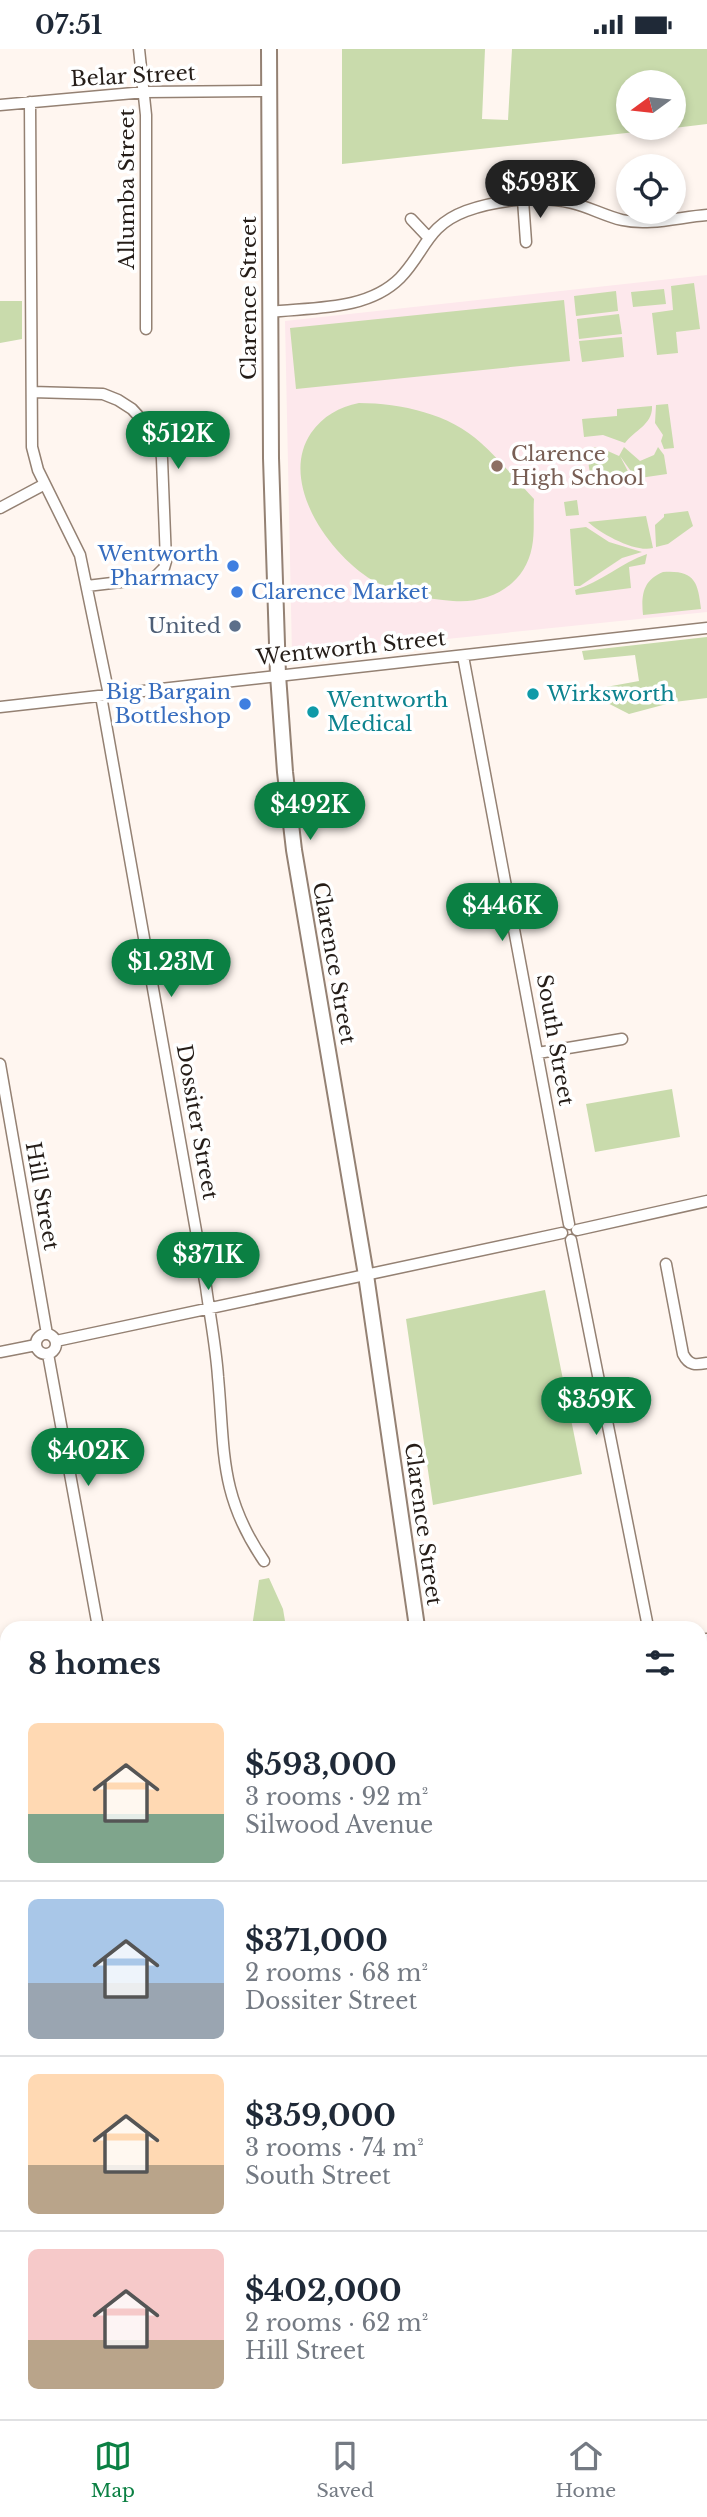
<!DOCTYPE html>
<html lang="en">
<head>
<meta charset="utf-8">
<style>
	:root { --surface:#fff; --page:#f6f6f7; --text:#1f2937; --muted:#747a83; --line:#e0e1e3; --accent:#0b8043 }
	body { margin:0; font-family:"Libre Baskerville",serif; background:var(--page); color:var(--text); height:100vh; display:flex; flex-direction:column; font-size:26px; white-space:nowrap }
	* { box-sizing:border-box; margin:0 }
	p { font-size:23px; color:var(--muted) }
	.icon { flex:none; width:38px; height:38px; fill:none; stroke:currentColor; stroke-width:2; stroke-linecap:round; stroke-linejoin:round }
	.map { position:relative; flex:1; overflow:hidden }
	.drawer { position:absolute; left:0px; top:1572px; width:707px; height:800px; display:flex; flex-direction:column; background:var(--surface); border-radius:21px 21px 0 0; box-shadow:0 4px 10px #0003 }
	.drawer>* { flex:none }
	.needle { width:46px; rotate:255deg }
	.controls { position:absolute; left:616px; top:21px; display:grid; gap:14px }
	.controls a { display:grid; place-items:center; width:70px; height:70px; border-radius:50%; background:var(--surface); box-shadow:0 4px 10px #0003; font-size:35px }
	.price { position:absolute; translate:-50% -60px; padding:0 16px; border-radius:24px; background:var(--accent); color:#fff; font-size:23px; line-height:46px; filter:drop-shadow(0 2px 4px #0008) }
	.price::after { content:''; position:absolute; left:50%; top:42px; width:21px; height:16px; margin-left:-10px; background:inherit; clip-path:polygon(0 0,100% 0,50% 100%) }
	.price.active { background:#222; color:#fff }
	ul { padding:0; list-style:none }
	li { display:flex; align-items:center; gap:21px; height:175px; padding:0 28px }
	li+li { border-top:2px solid var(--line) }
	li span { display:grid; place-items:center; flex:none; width:196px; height:140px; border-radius:10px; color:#555 }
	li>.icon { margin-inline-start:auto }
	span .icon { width:84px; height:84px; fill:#fffc; stroke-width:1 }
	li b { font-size:30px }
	h2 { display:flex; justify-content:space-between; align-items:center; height:84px; padding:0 28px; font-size:30px }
	.status { display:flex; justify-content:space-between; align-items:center; height:49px; padding:0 35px; background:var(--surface); direction:ltr }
	.status svg { height:19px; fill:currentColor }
	.tab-bar { display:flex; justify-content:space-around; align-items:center; height:98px; border-top:2px solid var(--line); background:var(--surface); font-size:19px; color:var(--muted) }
	.tab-bar a { display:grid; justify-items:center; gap:4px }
	.tab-bar .active { color:var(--accent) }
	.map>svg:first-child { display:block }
</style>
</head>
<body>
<div class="status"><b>07:51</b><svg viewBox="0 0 49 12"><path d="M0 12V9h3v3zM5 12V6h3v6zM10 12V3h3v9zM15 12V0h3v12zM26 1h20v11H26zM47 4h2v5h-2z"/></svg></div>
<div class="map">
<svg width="707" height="2370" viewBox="0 0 707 2370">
	<rect width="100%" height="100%" fill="#fff6f0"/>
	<!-- education -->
	<path fill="#fde8ec" d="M 707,226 L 707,563 L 292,606 L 285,272 Z
		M 203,2364 L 288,2364 L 288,2370 L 203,2370 Z"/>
	<!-- green -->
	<path fill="#c9dbac" d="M 342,0 L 485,0 L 482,70 L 508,71 L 512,0 L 707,0 L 707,75 L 674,79 L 674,33 L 628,33 L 628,79 L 672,79 L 342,115 Z
		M 694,234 L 700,280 L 676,283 L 678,304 L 657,306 L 652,264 L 673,261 L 671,237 Z
		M 664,240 L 666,255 L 633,258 L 631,243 Z
		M 616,242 L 618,262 L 576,267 L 574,247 Z
		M 564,251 L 570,312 L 296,340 L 290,279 Z
		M 0,252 L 22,252 L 22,290 L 0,294 Z
		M 619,265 L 622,285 L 579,290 L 577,270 Z
		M 622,288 L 624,308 L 582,313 L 579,292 Z
		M 359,354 C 401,354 450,365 481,394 C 500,411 516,431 534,450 C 533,465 535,483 532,498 C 525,536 490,555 453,552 C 426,550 396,545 372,531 C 329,505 278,433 311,384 C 323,367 339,358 359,354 Z
		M 668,355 L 674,399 L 664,400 L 661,392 L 663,386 L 655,374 L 656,356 Z
		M 652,357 C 653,375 635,381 625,394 L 603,386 L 584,388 L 582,370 L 617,367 L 617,360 Z
		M 586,398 L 601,399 L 619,407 L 624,398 L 640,412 L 654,406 L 658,398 L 664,406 L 667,425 L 633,430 L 630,421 L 620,407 L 632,430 L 605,434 L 600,423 L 590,425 Z
		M 577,451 L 579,466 L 566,467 L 564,453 Z
		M 688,462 L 693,477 L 668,495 L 656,498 L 655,476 L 664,468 L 664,465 Z
		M 646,467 L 653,499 C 636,504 601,485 588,473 Z
		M 586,478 L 609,493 L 642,503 L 622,509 L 580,537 L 574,537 L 570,480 Z
		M 647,505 L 645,515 L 629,518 L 631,539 L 576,546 L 575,541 C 601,533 621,514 647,505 Z
		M 663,523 C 694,521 698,532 701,560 L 643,566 C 641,546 643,531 663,523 Z
		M 707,588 L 707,649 L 674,653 L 629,665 L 584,642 L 639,632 L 635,606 L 584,611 L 582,602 Z
		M 672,1040 L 680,1088 L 595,1103 L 586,1055 Z
		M 545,1241 L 582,1425 L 433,1456 L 406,1270 Z
		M 269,1529 L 283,1560 L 286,1578 L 252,1578 L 259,1531 Z"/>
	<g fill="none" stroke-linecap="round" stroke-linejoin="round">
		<!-- minor casing -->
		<g stroke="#948173" stroke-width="13">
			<path id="minor" d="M 139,0 L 146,66 L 146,280
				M 30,53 L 32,398 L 38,421 L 80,506 L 109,646
				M 0,56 L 145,43 L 268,42
				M 523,151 L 526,193
				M 411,170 L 428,188
				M 269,263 C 313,258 367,262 400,229 C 426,202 426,177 466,162 C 497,151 540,146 572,154 C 589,158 605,167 622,171 C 649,177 680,168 707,166
				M 32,343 L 103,345 L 118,351 L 132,360 L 153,383 L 161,400 L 162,410 L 166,512 L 164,519 L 154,529 L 87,537
				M 0,459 L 45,435
				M 463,607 L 569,1175
				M 101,647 L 206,1238 C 210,1268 216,1298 218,1328 C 225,1404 219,1446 264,1512
				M 0,658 L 707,579
				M 538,1004 L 622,990
				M 0,1015 L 47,1285
				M 577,1181 L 707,1152
				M 571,1191 L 648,1578
				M 666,1215 L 683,1305 C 689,1317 696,1316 707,1314
				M36 1295a10 10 0 1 1 20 0a10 10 0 1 1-20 0Z
				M 56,1292 L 562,1184
				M 0,1303 L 36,1296
				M 48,1305 L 98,1578
				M 700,1591 L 707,1590
				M 0,1722 L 7,1721
				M 700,1816 L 707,1815
				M 700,1845 L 707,1878
				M 700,1943 L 707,1942
				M 0,2005 L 7,2005
				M 0,2141 L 7,2140
				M 700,2298 L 707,2295
				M 700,2350 L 705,2315
				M 48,2364 L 48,2370
				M 402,2364 L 402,2370
				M 697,2370 L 698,2364"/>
		</g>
		<!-- secondary casing -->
		<g stroke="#948173" stroke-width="18">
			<path id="secondary" d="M 269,0 L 271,409 L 278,626 L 285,723 L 294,801 L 366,1226 L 417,1578
				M 548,2364 L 548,2370"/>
		</g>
		<!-- minor -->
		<use href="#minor" stroke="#fff" stroke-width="10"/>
		<!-- secondary -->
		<use href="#secondary" stroke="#fff" stroke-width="14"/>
	</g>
	<!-- markers -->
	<circle fill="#8d6e63" stroke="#fff" stroke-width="2.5" cx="497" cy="417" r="7"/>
	<g fill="#3f7fe0" stroke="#fff" stroke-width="2.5">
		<circle cx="233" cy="517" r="7"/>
		<circle cx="237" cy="543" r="7"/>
		<circle cx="245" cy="655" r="7"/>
	</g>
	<circle fill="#5c6f8a" stroke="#fff" stroke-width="2.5" cx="235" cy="577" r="7"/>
	<g fill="#0f9aa8" stroke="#fff" stroke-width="2.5">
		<circle cx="533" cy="645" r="7"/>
		<circle cx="313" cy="663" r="7"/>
	</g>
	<g text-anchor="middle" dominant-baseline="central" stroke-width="7" stroke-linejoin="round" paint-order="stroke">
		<!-- street labels -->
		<g font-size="21" fill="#251d18" stroke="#fff">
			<text transform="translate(133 27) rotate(-3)">Belar Street</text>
			<text transform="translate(127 140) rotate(-90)">Allumba Street</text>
			<text transform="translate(249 249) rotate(-90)">Clarence Street</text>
			<text transform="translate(351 599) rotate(-6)">Wentworth Street</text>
			<text transform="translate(334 914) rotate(80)">Clarence Street</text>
			<text transform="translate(555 991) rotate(80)">South Street</text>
			<text transform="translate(197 1073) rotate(80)">Dossiter Street</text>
			<text transform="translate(42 1147) rotate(80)">Hill Street</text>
			<text transform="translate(423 1475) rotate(82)">Clarence Street</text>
		</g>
		<!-- education labels -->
		<g font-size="21" fill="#785e54" stroke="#fff" text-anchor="start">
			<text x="511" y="405">Clarence<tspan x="511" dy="24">High School</tspan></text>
		</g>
		<!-- shop labels -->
		<g font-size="21" fill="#366cbe" stroke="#fff" text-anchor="end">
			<text x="219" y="505">Wentworth<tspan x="219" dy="24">Pharmacy</tspan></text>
			<text x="251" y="543" text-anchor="start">Clarence Market</text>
			<text x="231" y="643">Big Bargain<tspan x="231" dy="24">Bottleshop</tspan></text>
		</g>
		<!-- service labels -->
		<g font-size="21" fill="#4e5e75" stroke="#fff" text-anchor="end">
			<text x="221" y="577">United</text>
		</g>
		<!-- culture labels -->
		<g font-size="21" fill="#0d838f" stroke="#fff" text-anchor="start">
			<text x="547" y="645">Wirksworth</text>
			<text x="327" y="651">Wentworth<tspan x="327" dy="24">Medical</tspan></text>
		</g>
	</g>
</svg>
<div class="controls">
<a><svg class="needle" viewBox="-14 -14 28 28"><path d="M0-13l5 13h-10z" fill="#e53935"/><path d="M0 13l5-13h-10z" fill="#747a83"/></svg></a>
<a><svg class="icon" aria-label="locate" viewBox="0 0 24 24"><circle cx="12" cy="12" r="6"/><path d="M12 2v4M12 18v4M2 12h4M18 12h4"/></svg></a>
</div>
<b class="price active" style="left:540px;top:171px">$593K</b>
<b class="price" style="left:178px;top:422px">$512K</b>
<b class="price" style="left:310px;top:793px">$492K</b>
<b class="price" style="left:502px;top:894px">$446K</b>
<b class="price" style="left:171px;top:950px">$1.23M</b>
<b class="price" style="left:208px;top:1243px">$371K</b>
<b class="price" style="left:596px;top:1388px">$359K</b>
<b class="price" style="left:88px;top:1439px">$402K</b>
<section class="drawer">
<h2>8 homes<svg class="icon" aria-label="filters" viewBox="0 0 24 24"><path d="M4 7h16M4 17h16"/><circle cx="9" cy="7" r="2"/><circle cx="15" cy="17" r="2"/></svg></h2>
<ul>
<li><span style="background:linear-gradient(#ffd9b3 65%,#7fa58c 0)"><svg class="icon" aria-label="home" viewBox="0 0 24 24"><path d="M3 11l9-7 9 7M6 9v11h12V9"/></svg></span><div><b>$593,000</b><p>3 rooms · 92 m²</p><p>Silwood Avenue</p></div></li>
<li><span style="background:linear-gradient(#a9c7e8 60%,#9aa5b1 0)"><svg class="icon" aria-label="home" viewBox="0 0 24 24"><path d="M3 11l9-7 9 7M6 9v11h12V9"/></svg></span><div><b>$371,000</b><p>2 rooms · 68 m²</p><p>Dossiter Street</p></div></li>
<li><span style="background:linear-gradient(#ffd9b3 65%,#b9a48a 0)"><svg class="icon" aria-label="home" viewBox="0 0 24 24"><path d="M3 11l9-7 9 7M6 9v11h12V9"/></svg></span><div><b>$359,000</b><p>3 rooms · 74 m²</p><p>South Street</p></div></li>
<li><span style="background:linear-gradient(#f6c9c9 65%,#b9a48a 0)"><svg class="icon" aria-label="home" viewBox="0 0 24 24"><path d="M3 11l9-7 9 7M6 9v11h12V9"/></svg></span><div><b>$402,000</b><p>2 rooms · 62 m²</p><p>Hill Street</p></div></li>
</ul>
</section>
</div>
<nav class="tab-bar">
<a class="active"><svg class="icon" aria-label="map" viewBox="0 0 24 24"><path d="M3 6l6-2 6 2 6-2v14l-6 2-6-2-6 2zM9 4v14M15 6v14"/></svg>Map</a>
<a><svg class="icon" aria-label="saved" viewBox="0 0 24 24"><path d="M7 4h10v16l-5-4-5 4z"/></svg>Saved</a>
<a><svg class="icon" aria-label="home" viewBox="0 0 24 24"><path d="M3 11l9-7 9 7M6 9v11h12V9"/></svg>Home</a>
</nav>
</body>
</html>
